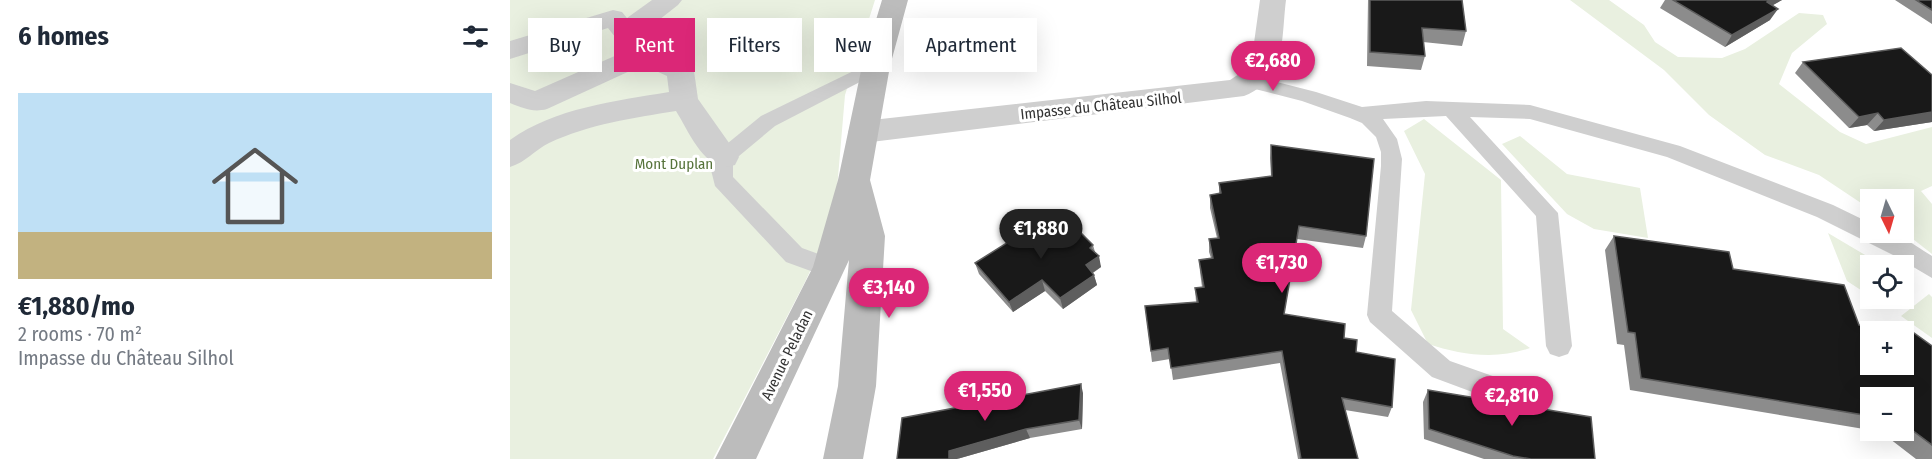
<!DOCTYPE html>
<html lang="en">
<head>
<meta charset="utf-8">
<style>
	:root { --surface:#fff; --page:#f2f2f3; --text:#1f2937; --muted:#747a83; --accent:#db2777 }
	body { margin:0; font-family:"Fira Sans Condensed",sans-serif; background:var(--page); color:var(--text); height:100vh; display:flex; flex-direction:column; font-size:22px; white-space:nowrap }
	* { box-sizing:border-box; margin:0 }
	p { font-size:20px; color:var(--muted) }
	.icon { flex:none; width:33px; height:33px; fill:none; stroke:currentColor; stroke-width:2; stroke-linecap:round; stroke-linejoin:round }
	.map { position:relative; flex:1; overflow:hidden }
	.sheet { display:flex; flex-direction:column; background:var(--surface); width:510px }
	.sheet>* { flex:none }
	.top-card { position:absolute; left:18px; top:18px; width:570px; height:54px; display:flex; gap:12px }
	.needle { width:39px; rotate:175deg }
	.tools { position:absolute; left:1350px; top:189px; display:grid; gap:12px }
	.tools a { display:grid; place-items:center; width:54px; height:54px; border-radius:0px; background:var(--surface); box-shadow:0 6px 24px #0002; font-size:30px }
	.price { position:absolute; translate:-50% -51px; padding:0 14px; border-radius:21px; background:var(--accent); color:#fff; font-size:20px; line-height:39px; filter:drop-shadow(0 2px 3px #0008) }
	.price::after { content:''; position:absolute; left:50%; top:36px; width:18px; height:14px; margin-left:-9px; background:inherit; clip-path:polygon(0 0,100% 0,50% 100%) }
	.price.current { background:#222; color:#fff }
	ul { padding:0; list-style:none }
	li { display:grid; align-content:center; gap:12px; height:318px; padding:0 18px }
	li span { display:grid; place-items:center; height:186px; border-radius:0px; color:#555 }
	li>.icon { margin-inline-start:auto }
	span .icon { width:108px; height:108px; fill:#fffc; stroke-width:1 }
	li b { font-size:26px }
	h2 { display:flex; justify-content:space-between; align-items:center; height:72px; padding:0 18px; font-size:26px }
	.chip { padding:0 21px; border-radius:0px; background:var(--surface); box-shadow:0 6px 24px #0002; font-size:21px; line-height:54px }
	.chip.current { background:var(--accent); color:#fff }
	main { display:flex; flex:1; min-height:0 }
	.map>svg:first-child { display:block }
</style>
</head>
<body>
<main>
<section class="sheet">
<h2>6 homes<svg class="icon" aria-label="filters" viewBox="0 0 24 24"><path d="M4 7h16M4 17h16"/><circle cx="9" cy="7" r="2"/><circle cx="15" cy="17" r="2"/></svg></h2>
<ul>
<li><span style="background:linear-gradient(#bfe0f5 75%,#c2b280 0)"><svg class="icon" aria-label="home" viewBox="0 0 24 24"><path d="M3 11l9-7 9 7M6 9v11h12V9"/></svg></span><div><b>€1,880/mo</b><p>2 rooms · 70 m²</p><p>Impasse du Château Silhol</p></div></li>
</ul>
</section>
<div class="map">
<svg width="1422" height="459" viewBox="0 0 1422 459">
	<rect width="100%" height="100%" fill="#fff"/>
	<!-- green -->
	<path fill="#e9f0e0" d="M 0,0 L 365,0 L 335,95 L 327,189 L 318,233 L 295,282 L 203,459 L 0,459 Z
		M 1060,0 L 1099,0 L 1134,25 L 1145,42 L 1168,57 L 1212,58 L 1235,49 L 1289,13 L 1313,15 L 1317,24 L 1282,53 L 1269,84 L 1330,132 L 1356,144 L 1422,127 L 1422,186 L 1411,191 L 1422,204 L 1422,254 L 1394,232 L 1394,200 L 1360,200 L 1360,209 L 1309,175 L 1255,155 L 1199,115 L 1154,70 Z
		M 914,119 L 991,180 L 993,329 L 1020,348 C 987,360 951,355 918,344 L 901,310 L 915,174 L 894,131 Z
		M 1010,136 L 1057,174 L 1130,188 L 1138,238 L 1084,229 L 1057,214 L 992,144 Z
		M 1318,233 L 1372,265 L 1360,266 L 1360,296 L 1337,281 Z
		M 1419,294 L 1422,297 L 1422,338 L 1391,316 Z"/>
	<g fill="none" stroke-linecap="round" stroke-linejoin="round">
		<!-- lane -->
		<path fill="#cfcfcf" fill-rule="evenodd" d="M 366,60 L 373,62 L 375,66 L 373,70 L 265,126 L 223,161 L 223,177 L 292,248 L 328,261 L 332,268 L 328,275 L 320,278 L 276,262 L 205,186 L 200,166 L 207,152 L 251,116 Z
			M 740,75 L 806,92 L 852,107 L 916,101 L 1020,105 L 1170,146 L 1323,205 L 1360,223 L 1360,232 C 1389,232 1398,241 1422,256 L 1422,278 L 1383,255 L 1307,217 L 1157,157 L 1020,119 L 960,117 L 1048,213 L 1062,346 L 1058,354 L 1049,357 L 1040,354 L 1036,346 L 1026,216 L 936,116 L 873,119 L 887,139 L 892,159 L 882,311 L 940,361 L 1028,392 L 1032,401 L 1028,410 L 1019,413 L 922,377 L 860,322 L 857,315 L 871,166 L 871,152 L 866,137 L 852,123 L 840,118 L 792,101 L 733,86 L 730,81 L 733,76 Z"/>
		<!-- street -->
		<path fill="#cfcfcf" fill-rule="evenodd" d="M 142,0 L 172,0 L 168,5 L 131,34 L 143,48 L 180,64 L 184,71 L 188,99 L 229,157 L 225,165 C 195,174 180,133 166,111 C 123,118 80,124 39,143 C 25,150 16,162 0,167 L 0,140 C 45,108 105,101 159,92 L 157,76 L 133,65 L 37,109 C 23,113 13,108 0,103 L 0,83 L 25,91 L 116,51 L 98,28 L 0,59 L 0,41 L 103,10 L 112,12 L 117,18 Z
			M 750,0 L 776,0 C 771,39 777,79 734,96 L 353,143 L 342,140 L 338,132 L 342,124 L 353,121 L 720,80 L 738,68 L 743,50 Z"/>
		<!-- secondary -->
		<path fill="#bcbcbc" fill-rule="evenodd" d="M 372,0 L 398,0 L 380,66 L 360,180 L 375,236 L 366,386 L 353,459 L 313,459 L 328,386 L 339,260 L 246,459 L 205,459 L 303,267 L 328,180 L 352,66 Z"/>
	</g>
	<!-- wall -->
	<path fill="#8c8c8c" d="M 858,0 L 952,0 L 956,31 L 952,46 L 913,42 L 915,56 L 911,70 L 857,66 Z
		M 1155,0 L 1272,0 L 1262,5 L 1260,20 L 1215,47 L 1150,8 Z
		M 1385,0 L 1422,0 L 1422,24 Z
		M 1293,62 L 1422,75 L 1422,122 L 1364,131 L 1357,125 L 1339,128 L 1285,73 Z
		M 761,145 L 856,236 L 853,248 L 787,239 L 774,314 L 834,338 L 846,352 L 882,407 L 878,417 L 835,410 L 848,459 L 788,459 L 770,363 L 663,380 L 660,359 L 642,362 L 635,306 L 686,302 L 685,288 L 692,287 L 690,272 L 689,260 L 701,258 L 699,252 L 699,239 L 707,238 L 700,208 L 700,195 L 709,194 L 709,183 L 761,176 L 760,158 Z
		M 538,226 L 583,245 L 585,252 L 591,267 L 583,273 L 587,285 L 553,309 L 535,291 L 503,312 L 469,274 L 465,263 Z
		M 1104,236 L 1223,269 L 1349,325 L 1422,346 L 1422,459 L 1406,459 L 1371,432 L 1363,430 L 1394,430 L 1394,398 L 1360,398 L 1360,430 L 1120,390 L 1114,345 L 1107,344 L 1095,250 Z
		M 918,390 L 1085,459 L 974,459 L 914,439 L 913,402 Z
		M 573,393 L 572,429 L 520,438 L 447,459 Z"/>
	<!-- shaded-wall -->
	<path fill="#5e5e5e" d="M 1260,0 L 1272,0 L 1249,13 L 1257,2 Z
		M 1268,9 L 1260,20 L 1215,47 L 1222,35 Z
		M 1422,112 L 1422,122 L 1364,131 L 1374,120 Z
		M 1368,113 L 1357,125 L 1339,128 L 1349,117 Z
		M 589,256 L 591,267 L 579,275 L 576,265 Z
		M 584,275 L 587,285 L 553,309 L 550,298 Z
		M 532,280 L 535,291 L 503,312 L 499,302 Z
		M 571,384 L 573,393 L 572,429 L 569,420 Z
		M 516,429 L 520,438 L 447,459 L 439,459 L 439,451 Z"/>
	<!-- building -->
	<path fill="#191919" stroke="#5e5e5e" stroke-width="1.5" d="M 860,0 L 952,0 L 956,31 L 912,28 L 915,56 L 860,52 Z
		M 1163,0 L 1260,0 L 1257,2 L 1268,9 L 1222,35 Z
		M 1406,0 L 1422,0 L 1422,10 Z
		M 1391,48 L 1422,75 L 1422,112 L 1374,120 L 1368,113 L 1349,117 L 1293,62 Z
		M 761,145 L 864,159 L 856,236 L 789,226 L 774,314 L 835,324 L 834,338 L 847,340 L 846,352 L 885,359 L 882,407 L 832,398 L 848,459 L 791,459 L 772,351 L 661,368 L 658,348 L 641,351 L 635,306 L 688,302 L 685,288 L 694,287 L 689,260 L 703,258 L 699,239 L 709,238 L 700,195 L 711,193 L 709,183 L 762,176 Z
		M 554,216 L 583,245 L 580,248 L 589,256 L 576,265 L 584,275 L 550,298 L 532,280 L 499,302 L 465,263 L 533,220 L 538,226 Z
		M 1104,236 L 1219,252 L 1223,269 L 1334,285 L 1349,325 L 1390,332 L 1360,332 L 1360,364 L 1394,364 L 1394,332 L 1404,333 L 1422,346 L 1422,445 L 1394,424 L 1394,398 L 1360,398 L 1360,416 L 1131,378 L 1125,333 L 1118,332 Z
		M 571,384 L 569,420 L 516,429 L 439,451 L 439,459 L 387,459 L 392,418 Z
		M 918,390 L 1081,417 L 1085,459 L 1021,459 L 1003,456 L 919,429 Z"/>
	<g text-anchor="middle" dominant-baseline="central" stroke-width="6" stroke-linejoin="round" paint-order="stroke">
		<!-- street labels -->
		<g font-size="15" fill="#323232" stroke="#fff">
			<text transform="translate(591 106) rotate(-6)">Impasse du Château Silhol</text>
			<text transform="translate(277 355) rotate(-64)">Avenue Peladan</text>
		</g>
		<!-- park labels -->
		<g font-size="15" fill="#56733a" stroke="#fff">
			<text x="164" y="164">Mont Duplan</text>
		</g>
	</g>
</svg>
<div class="tools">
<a><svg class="needle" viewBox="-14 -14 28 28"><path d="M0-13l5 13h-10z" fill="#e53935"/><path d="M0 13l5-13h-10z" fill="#747a83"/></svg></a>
<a><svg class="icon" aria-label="locate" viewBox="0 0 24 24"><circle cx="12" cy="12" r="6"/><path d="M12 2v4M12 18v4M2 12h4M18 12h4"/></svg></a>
<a>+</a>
<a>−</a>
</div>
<b class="price" style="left:763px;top:92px">€2,680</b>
<b class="price current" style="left:531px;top:260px">€1,880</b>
<b class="price" style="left:772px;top:294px">€1,730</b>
<b class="price" style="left:379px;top:319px">€3,140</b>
<b class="price" style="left:475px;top:422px">€1,550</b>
<b class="price" style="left:1002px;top:427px">€2,810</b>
<div class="top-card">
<a class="chip">Buy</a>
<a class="chip current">Rent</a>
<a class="chip">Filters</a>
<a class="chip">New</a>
<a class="chip">Apartment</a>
</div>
</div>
</main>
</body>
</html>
